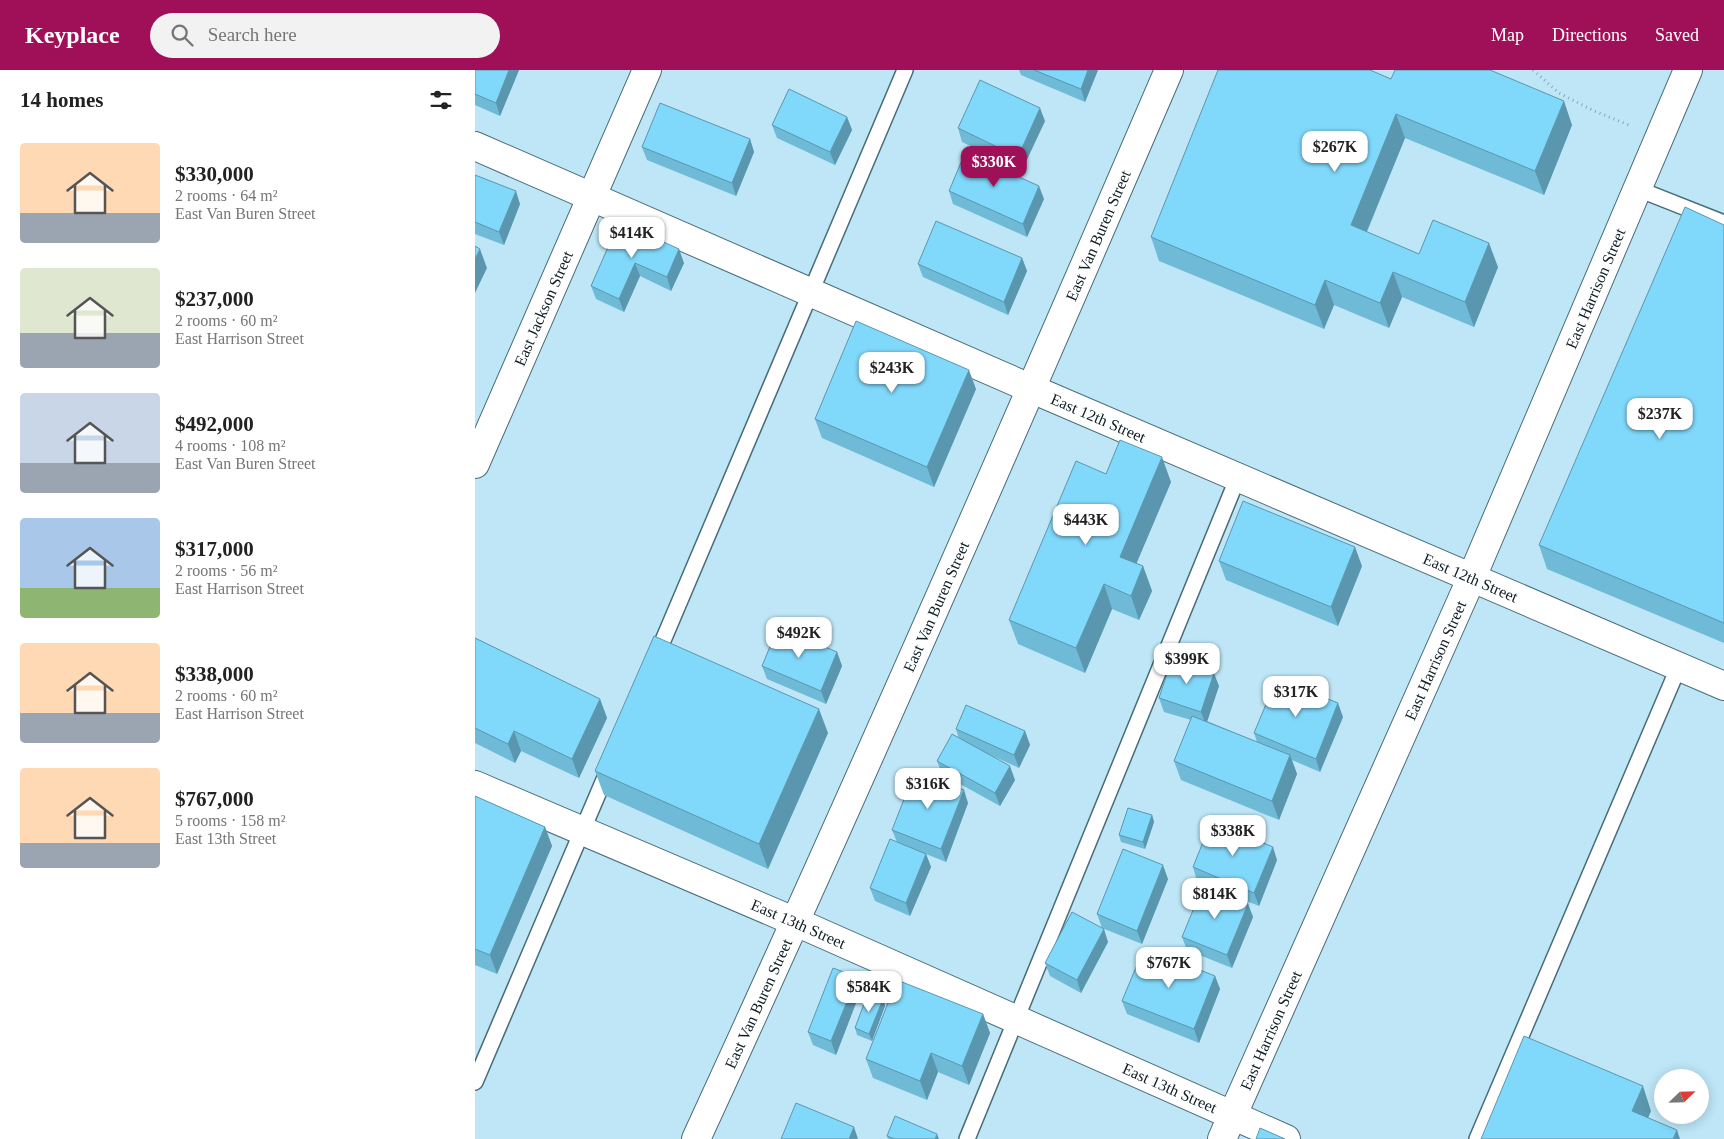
<!DOCTYPE html>
<html lang="en">
<head>
<meta charset="utf-8">
<style>
	:root { --surface:#fff; --page:#f2f2f2; --text:#222; --muted:#767676; --accent:#9f1059 }
	body { margin:0; font-family:"Times New Roman",serif; background:var(--page); color:var(--text); height:100vh; display:flex; flex-direction:column; font-size:19px; white-space:nowrap }
	* { box-sizing:border-box; margin:0 }
	p { font-size:16px; color:var(--muted) }
	.icon { flex:none; width:28px; height:28px; fill:none; stroke:currentColor; stroke-width:2; stroke-linecap:round; stroke-linejoin:round }
	.map { position:relative; flex:1; overflow:hidden }
	.side { display:flex; flex-direction:column; background:var(--surface); width:475px }
	.side>* { flex:none }
	.needle { width:32px; rotate:67deg }
	.buttons { position:absolute; left:1179px; top:999px; display:grid; gap:10px }
	.buttons a { display:grid; place-items:center; width:55px; height:55px; border-radius:50%; background:var(--surface); box-shadow:0 2px 12px #0003; font-size:25px }
	.price { position:absolute; translate:-50% -42px; padding:0 11px; border-radius:10px; background:#fff; color:#222; font-size:16px; line-height:32px; filter:drop-shadow(0 1px 2px #0008) }
	.price::after { content:''; position:absolute; left:50%; top:30px; width:15px; height:11px; margin-left:-8px; background:inherit; clip-path:polygon(0 0,100% 0,50% 100%) }
	.price.current { background:var(--accent); color:#fff }
	ul { padding:0; list-style:none }
	li { display:flex; align-items:center; gap:15px; height:125px; padding:0 20px }
	li span { display:grid; place-items:center; flex:none; width:140px; height:100px; border-radius:5px; color:#555 }
	li>.icon { margin-inline-start:auto }
	span .icon { width:60px; height:60px; fill:#fffc; stroke-width:1 }
	li b { font-size:21px }
	h2 { display:flex; justify-content:space-between; align-items:center; height:60px; padding:0 20px; font-size:21px }
	header { display:flex; align-items:center; gap:30px; box-sizing:border-box; height:70px; padding:0 25px; background:var(--accent); color:#fff }
	header strong { font-size:24px }
	nav { display:flex; gap:28px; margin-inline-start:auto; font-size:18px }
	.search { width:350px; height:45px; background:var(--page); display:flex; align-items:center; gap:12px; box-sizing:border-box; padding:0 18px; border-radius:28px; color:var(--muted); font-size:19px }
	main { display:flex; flex:1; min-height:0 }
	.map>svg:first-child { display:block }
</style>
</head>
<body>
<header>
<strong>Keyplace</strong>
<div class="search"><svg class="icon" aria-label="search" viewBox="0 0 24 24"><circle cx="10" cy="10" r="6"/><path d="M15 15l6 6"/></svg>Search here</div>
<nav><a>Map</a><a>Directions</a><a>Saved</a></nav>
</header>
<main>
<section class="side">
<h2>14 homes<svg class="icon" aria-label="filters" viewBox="0 0 24 24"><path d="M4 7h16M4 17h16"/><circle cx="9" cy="7" r="2"/><circle cx="15" cy="17" r="2"/></svg></h2>
<ul>
<li><span style="background:linear-gradient(#ffd9b3 70%,#9aa5b1 0)"><svg class="icon" aria-label="home" viewBox="0 0 24 24"><path d="M3 11l9-7 9 7M6 9v11h12V9"/></svg></span><div><b>$330,000</b><p>2 rooms · 64 m²</p><p>East Van Buren Street</p></div></li>
<li><span style="background:linear-gradient(#dfe7d0 65%,#9aa5b1 0)"><svg class="icon" aria-label="home" viewBox="0 0 24 24"><path d="M3 11l9-7 9 7M6 9v11h12V9"/></svg></span><div><b>$237,000</b><p>2 rooms · 60 m²</p><p>East Harrison Street</p></div></li>
<li><span style="background:linear-gradient(#c9d6e8 70%,#9aa5b1 0)"><svg class="icon" aria-label="home" viewBox="0 0 24 24"><path d="M3 11l9-7 9 7M6 9v11h12V9"/></svg></span><div><b>$492,000</b><p>4 rooms · 108 m²</p><p>East Van Buren Street</p></div></li>
<li><span style="background:linear-gradient(#a9c7e8 70%,#8fb573 0)"><svg class="icon" aria-label="home" viewBox="0 0 24 24"><path d="M3 11l9-7 9 7M6 9v11h12V9"/></svg></span><div><b>$317,000</b><p>2 rooms · 56 m²</p><p>East Harrison Street</p></div></li>
<li><span style="background:linear-gradient(#ffd9b3 70%,#9aa5b1 0)"><svg class="icon" aria-label="home" viewBox="0 0 24 24"><path d="M3 11l9-7 9 7M6 9v11h12V9"/></svg></span><div><b>$338,000</b><p>2 rooms · 60 m²</p><p>East Harrison Street</p></div></li>
<li><span style="background:linear-gradient(#ffd9b3 75%,#9aa5b1 0)"><svg class="icon" aria-label="home" viewBox="0 0 24 24"><path d="M3 11l9-7 9 7M6 9v11h12V9"/></svg></span><div><b>$767,000</b><p>5 rooms · 158 m²</p><p>East 13th Street</p></div></li>
</ul>
</section>
<div class="map">
<svg width="1249" height="1069" viewBox="0 0 1249 1069">
	<rect width="100%" height="100%" fill="#bee6f6"/>
	<g fill="none" stroke-linecap="round" stroke-linejoin="round">
		<!-- lane casing -->
		<g stroke="#486c7a" stroke-width="18">
			<path id="lane" d="M 1163,119 L 1249,153
				M 181,587 L 430,0
				M 0,1012 L 134,698
				M 492,1069 L 763,407
				M 1002,1069 L 1204,596"/>
		</g>
		<!-- street casing -->
		<g stroke="#486c7a" stroke-width="30">
			<g id="street">
				<path id="s1" d="M 221,1069 C 384,715 540,358 694,0"/>
				<path id="s2" d="M 747,1069 L 997,507 L 1213,0"/>
			</g>
		</g>
		<!-- secondary casing -->
		<g stroke="#486c7a" stroke-width="30">
			<g id="secondary">
				<path id="s3" d="M 0,76 L 557,319 L 1249,616"/>
				<path id="s4" d="M 0,394 L 172,0"/>
				<path id="s5" d="M 0,715 L 321,852 L 811,1069"/>
			</g>
		</g>
		<!-- path -->
		<path stroke="#88a8b5" stroke-width="3" stroke-dasharray="1 4" stroke-linecap="butt" d="M 1058,0 L 1084,23 L 1117,40 L 1156,56"/>
		<!-- lane -->
		<use href="#lane" stroke="#fff" stroke-width="15"/>
		<!-- street -->
		<use href="#street" stroke="#fff" stroke-width="28"/>
		<!-- secondary -->
		<use href="#secondary" stroke="#fff" stroke-width="28"/>
	</g>
	<!-- wall -->
	<path fill="#6ebad7" d="M 0,0 L 44,0 L 25,46 L 0,35 Z
		M 544,0 L 623,0 L 610,32 L 546,5 Z
		M 916,9 L 1097,55 L 1069,125 L 930,68 L 892,162 L 944,184 L 1023,197 L 999,257 L 927,227 L 914,258 L 859,235 L 849,259 L 684,191 L 676,167 Z
		M 372,47 L 377,60 L 360,95 L 302,68 L 297,55 Z
		M 570,51 L 547,100 L 487,72 L 483,58 Z
		M 275,69 L 279,82 L 261,126 L 172,90 L 167,77 Z
		M 0,105 L 45,134 L 29,175 L 0,164 Z
		M 474,121 L 569,129 L 552,167 L 478,134 Z
		M 144,152 L 209,193 L 196,221 L 165,206 L 149,242 L 121,229 L 116,216 Z
		M 1249,155 L 1249,573 L 1072,499 L 1064,475 Z
		M 547,188 L 552,201 L 533,245 L 448,207 L 443,194 Z
		M 501,319 L 459,417 L 347,368 L 340,349 Z
		M 631,404 L 696,412 L 661,494 L 668,496 L 677,521 L 664,550 L 637,539 L 610,603 L 543,574 L 534,550 Z
		M 744,491 L 887,496 L 863,556 L 751,510 Z
		M 0,568 L 125,629 L 132,648 L 104,708 L 46,681 L 40,693 L 0,673 Z
		M 362,582 L 367,596 L 351,634 L 292,609 L 287,596 Z
		M 744,616 L 732,651 L 782,672 L 779,663 L 868,647 L 845,702 L 817,690 L 822,704 L 804,750 L 706,710 L 699,691 L 716,650 L 689,642 L 684,628 Z
		M 481,659 L 550,661 L 555,675 L 544,698 L 511,683 L 540,710 L 525,736 L 467,704 L 462,691 L 484,669 Z
		M 353,663 L 293,799 L 129,725 L 120,701 Z
		M 0,726 L 70,757 L 77,776 L 22,904 L 0,895 Z
		M 493,733 L 471,792 L 451,784 L 456,797 L 435,846 L 400,831 L 395,818 L 422,772 L 417,760 Z
		M 677,745 L 679,752 L 670,779 L 646,772 L 644,765 Z
		M 802,790 L 784,836 L 722,811 L 718,797 Z
		M 693,809 L 667,874 L 627,858 L 622,844 Z
		M 773,834 L 778,847 L 757,898 L 712,880 L 707,867 Z
		M 633,872 L 606,923 L 575,906 L 570,893 Z
		M 740,906 L 745,919 L 724,973 L 652,944 L 647,931 Z
		M 382,907 L 386,920 L 361,985 L 338,975 L 333,962 Z
		M 408,929 L 410,936 L 397,971 L 382,965 L 380,958 Z
		M 508,944 L 515,963 L 494,1015 L 463,1002 L 452,1030 L 398,1008 L 391,989 Z
		M 412,1066 L 464,1069 L 413,1069 Z"/>
	<!-- shaded-wall -->
	<path fill="#5a97af" d="M 34,0 L 44,0 L 25,46 L 21,33 Z
		M 613,0 L 623,0 L 610,32 L 606,19 Z
		M 1089,31 L 1097,55 L 1069,125 L 1060,101 Z
		M 565,38 L 570,51 L 547,100 L 543,87 Z
		M 921,44 L 930,68 L 884,180 L 876,155 Z
		M 372,47 L 377,60 L 360,95 L 355,82 Z
		M 275,69 L 279,82 L 261,126 L 257,113 Z
		M 564,116 L 569,129 L 552,167 L 548,154 Z
		M 41,121 L 45,134 L 29,175 L 24,162 Z
		M 1014,173 L 1023,197 L 999,257 L 990,232 Z
		M 5,179 L 12,198 L 0,223 L 0,189 Z
		M 204,179 L 209,193 L 196,221 L 192,207 Z
		M 547,188 L 552,201 L 533,245 L 529,232 Z
		M 160,193 L 165,206 L 149,242 L 144,229 Z
		M 918,202 L 927,227 L 914,258 L 905,233 Z
		M 850,210 L 859,235 L 849,259 L 840,235 Z
		M 494,300 L 501,319 L 459,417 L 452,397 Z
		M 687,387 L 696,412 L 654,511 L 645,487 Z
		M 880,477 L 887,496 L 863,556 L 856,537 Z
		M 668,496 L 677,521 L 664,550 L 656,526 Z
		M 629,514 L 637,539 L 610,603 L 601,578 Z
		M 362,582 L 367,596 L 351,634 L 346,621 Z
		M 739,603 L 744,616 L 731,655 L 726,642 Z
		M 125,629 L 132,648 L 104,708 L 97,689 Z
		M 863,633 L 868,647 L 845,702 L 841,689 Z
		M 344,639 L 353,663 L 293,799 L 284,774 Z
		M 39,661 L 46,681 L 40,693 L 33,674 Z
		M 550,661 L 555,675 L 544,698 L 539,685 Z
		M 815,685 L 822,704 L 804,750 L 797,731 Z
		M 535,696 L 540,710 L 525,736 L 520,723 Z
		M 489,720 L 493,733 L 471,792 L 466,779 Z
		M 677,745 L 679,752 L 670,779 L 668,772 Z
		M 70,757 L 77,776 L 22,904 L 15,885 Z
		M 798,777 L 802,790 L 784,836 L 779,823 Z
		M 451,784 L 456,797 L 435,846 L 431,833 Z
		M 688,795 L 693,809 L 667,874 L 662,861 Z
		M 773,834 L 778,847 L 757,898 L 752,885 Z
		M 629,859 L 633,872 L 606,923 L 602,910 Z
		M 740,906 L 745,919 L 724,973 L 719,959 Z
		M 382,907 L 386,920 L 361,985 L 356,971 Z
		M 408,929 L 410,936 L 397,971 L 394,964 Z
		M 508,944 L 515,963 L 494,1015 L 487,996 Z
		M 456,983 L 463,1002 L 452,1030 L 445,1011 Z
		M 1168,1016 L 1176,1041 L 1166,1065 L 1157,1041 Z
		M 379,1057 L 383,1069 L 374,1069 Z
		M 1202,1060 L 1205,1069 L 1198,1069 Z
		M 462,1064 L 464,1069 L 460,1069 Z"/>
	<!-- building -->
	<path fill="#80d8fa" stroke="#5a97af" d="M 0,0 L 34,0 L 21,33 L 0,24 Z
		M 559,0 L 613,0 L 606,19 Z
		M 743,0 L 895,0 L 916,9 L 920,0 L 1015,0 L 1089,31 L 1060,101 L 921,44 L 876,155 L 944,184 L 958,150 L 1014,173 L 990,232 L 918,202 L 905,233 L 850,210 L 840,235 L 676,167 Z
		M 505,10 L 565,38 L 543,87 L 483,58 Z
		M 314,19 L 372,47 L 355,82 L 297,55 Z
		M 185,33 L 275,69 L 257,113 L 167,77 Z
		M 490,83 L 564,116 L 548,154 L 474,121 Z
		M 0,105 L 41,121 L 24,162 L 0,152 Z
		M 1210,137 L 1249,155 L 1249,553 L 1064,475 Z
		M 461,151 L 547,188 L 529,232 L 443,194 Z
		M 144,152 L 204,179 L 192,207 L 160,193 L 144,229 L 116,216 Z
		M 0,176 L 5,179 L 0,189 Z
		M 381,251 L 494,300 L 452,397 L 340,349 Z
		M 645,370 L 687,387 L 645,487 L 668,496 L 656,526 L 629,514 L 601,578 L 534,550 L 601,391 L 631,404 Z
		M 768,431 L 880,477 L 856,537 L 744,491 Z
		M 303,557 L 362,582 L 346,621 L 287,596 Z
		M 179,566 L 344,639 L 284,774 L 120,701 Z
		M 0,568 L 125,629 L 97,689 L 39,661 L 33,674 L 0,658 Z
		M 697,589 L 739,603 L 726,642 L 684,628 Z
		M 802,608 L 863,633 L 841,689 L 779,663 Z
		M 491,635 L 550,661 L 539,685 L 481,659 Z
		M 717,646 L 815,685 L 797,731 L 699,691 Z
		M 477,664 L 535,696 L 520,723 L 462,691 Z
		M 440,701 L 489,720 L 466,779 L 417,760 Z
		M 0,726 L 70,757 L 15,885 L 0,879 Z
		M 653,738 L 677,745 L 668,772 L 644,765 Z
		M 736,752 L 798,777 L 779,823 L 718,797 Z
		M 415,769 L 451,784 L 431,833 L 395,818 Z
		M 648,779 L 688,795 L 662,861 L 622,844 Z
		M 728,816 L 773,834 L 752,885 L 707,867 Z
		M 597,842 L 629,859 L 602,910 L 570,893 Z
		M 669,878 L 740,906 L 719,959 L 647,931 Z
		M 358,898 L 382,907 L 356,971 L 333,962 Z
		M 422,910 L 508,944 L 487,996 L 456,983 L 445,1011 L 391,989 Z
		M 393,923 L 408,929 L 394,964 L 380,958 Z
		M 1049,966 L 1168,1016 L 1157,1041 L 1202,1060 L 1198,1069 L 1006,1069 Z
		M 321,1033 L 379,1057 L 374,1069 L 306,1069 Z
		M 420,1046 L 462,1064 L 460,1069 L 420,1069 L 412,1066 Z
		M 785,1058 L 810,1069 L 781,1069 Z"/>
	<g text-anchor="middle" dominant-baseline="central" stroke-width="4.5" stroke-linejoin="round" paint-order="stroke">
		<!-- street labels -->
		<g font-size="16" fill="#0f1e24" stroke="#fff">
			<text stroke="none"><textPath href="#s1" startOffset="989">East Van Buren Street</textPath></text>
			<text stroke="none"><textPath href="#s2" startOffset="929">East Harrison Street</textPath></text>
			<text stroke="none"><textPath href="#s4" startOffset="170">East Jackson Street</textPath></text>
			<text stroke="none"><textPath href="#s3" startOffset="680">East 12th Street</textPath></text>
			<text stroke="none"><textPath href="#s3" startOffset="1085">East 12th Street</textPath></text>
			<text stroke="none"><textPath href="#s1" startOffset="584">East Van Buren Street</textPath></text>
			<text stroke="none"><textPath href="#s2" startOffset="524">East Harrison Street</textPath></text>
			<text stroke="none"><textPath href="#s5" startOffset="352">East 13th Street</textPath></text>
			<text stroke="none"><textPath href="#s1" startOffset="149">East Van Buren Street</textPath></text>
			<text stroke="none"><textPath href="#s2" startOffset="119">East Harrison Street</textPath></text>
			<text stroke="none"><textPath href="#s5" startOffset="758">East 13th Street</textPath></text>
		</g>
	</g>
</svg>
<div class="buttons">
<a><svg class="needle" viewBox="-14 -14 28 28"><path d="M0-13l5 13h-10z" fill="#e53935"/><path d="M0 13l5-13h-10z" fill="#767676"/></svg></a>
</div>
<b class="price" style="left:860px;top:103px">$267K</b>
<b class="price current" style="left:519px;top:118px">$330K</b>
<b class="price" style="left:157px;top:189px">$414K</b>
<b class="price" style="left:417px;top:324px">$243K</b>
<b class="price" style="left:1185px;top:370px">$237K</b>
<b class="price" style="left:611px;top:476px">$443K</b>
<b class="price" style="left:324px;top:589px">$492K</b>
<b class="price" style="left:712px;top:615px">$399K</b>
<b class="price" style="left:821px;top:648px">$317K</b>
<b class="price" style="left:453px;top:740px">$316K</b>
<b class="price" style="left:758px;top:787px">$338K</b>
<b class="price" style="left:740px;top:850px">$814K</b>
<b class="price" style="left:694px;top:919px">$767K</b>
<b class="price" style="left:394px;top:943px">$584K</b>
</div>
</main>
</body>
</html>
